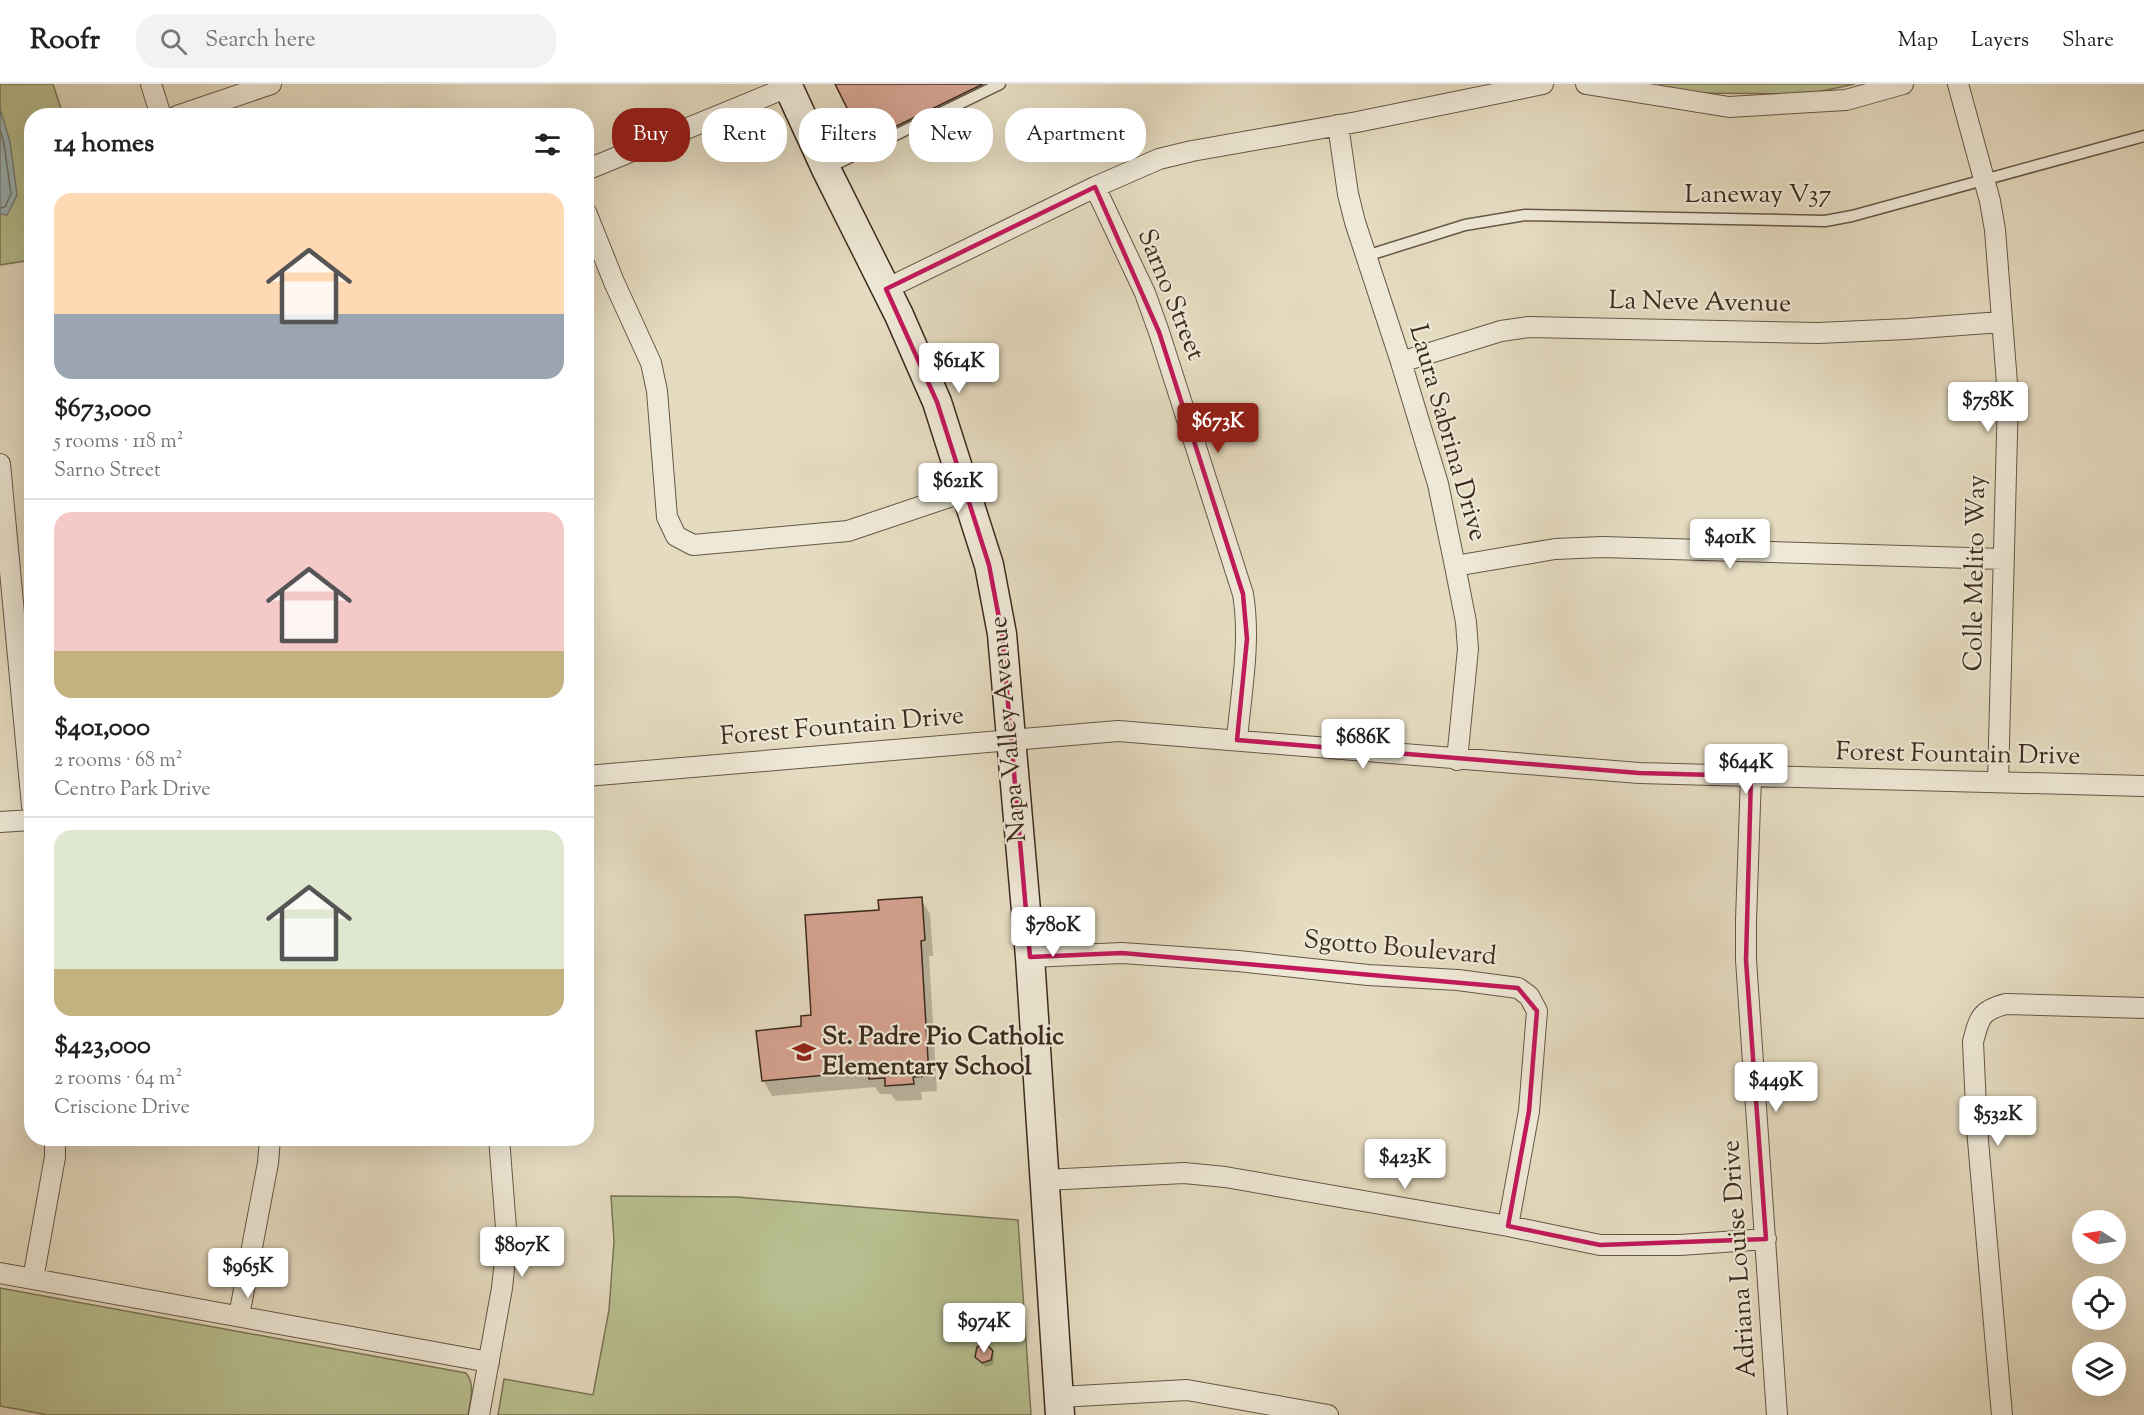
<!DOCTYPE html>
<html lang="en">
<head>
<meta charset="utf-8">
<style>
	:root { --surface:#fff; --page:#f2f2f2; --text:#222; --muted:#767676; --line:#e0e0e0; --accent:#8f2418 }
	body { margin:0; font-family:"Sorts Mill Goudy",serif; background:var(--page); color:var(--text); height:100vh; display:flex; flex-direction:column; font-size:22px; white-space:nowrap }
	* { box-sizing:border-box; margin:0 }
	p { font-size:20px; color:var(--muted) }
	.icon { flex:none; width:33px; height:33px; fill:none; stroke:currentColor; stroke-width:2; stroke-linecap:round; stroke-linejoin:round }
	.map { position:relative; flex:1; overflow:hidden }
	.details { position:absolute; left:24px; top:24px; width:570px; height:1038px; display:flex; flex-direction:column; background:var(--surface); border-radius:24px; box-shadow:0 6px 24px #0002 }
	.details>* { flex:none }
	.top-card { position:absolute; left:612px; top:24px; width:570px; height:54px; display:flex; gap:12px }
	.needle { width:39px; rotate:282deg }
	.controls { position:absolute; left:2072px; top:1126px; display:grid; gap:12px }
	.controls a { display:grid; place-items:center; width:54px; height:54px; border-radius:50%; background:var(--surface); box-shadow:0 6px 24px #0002; font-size:30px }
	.price { position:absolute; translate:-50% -51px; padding:0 14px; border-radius:6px; background:#fff; color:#222; font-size:20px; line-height:39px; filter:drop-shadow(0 2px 3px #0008) }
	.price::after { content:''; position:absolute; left:50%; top:36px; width:18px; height:14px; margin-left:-9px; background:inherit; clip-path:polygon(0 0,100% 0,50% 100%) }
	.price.on { background:var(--accent); color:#fff }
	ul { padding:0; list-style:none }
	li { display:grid; align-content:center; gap:12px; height:318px; padding:0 30px }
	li+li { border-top:2px solid var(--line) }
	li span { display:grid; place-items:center; height:186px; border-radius:18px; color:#555 }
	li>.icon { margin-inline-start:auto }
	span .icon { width:108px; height:108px; fill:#fffc; stroke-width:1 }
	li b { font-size:26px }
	h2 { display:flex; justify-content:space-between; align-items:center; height:72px; padding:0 30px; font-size:26px }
	.chip { padding:0 21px; border-radius:24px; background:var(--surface); box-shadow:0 6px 24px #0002; font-size:21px; line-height:54px }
	.chip.on { background:var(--accent); color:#fff }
	header { display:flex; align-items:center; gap:36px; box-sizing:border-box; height:84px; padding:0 30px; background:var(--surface); border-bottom:2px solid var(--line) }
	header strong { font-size:28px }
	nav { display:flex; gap:33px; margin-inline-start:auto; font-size:21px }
	.search { width:420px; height:54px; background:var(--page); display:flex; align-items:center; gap:15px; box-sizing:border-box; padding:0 21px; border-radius:24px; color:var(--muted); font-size:22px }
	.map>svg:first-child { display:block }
</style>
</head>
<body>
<header>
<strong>Roofr</strong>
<div class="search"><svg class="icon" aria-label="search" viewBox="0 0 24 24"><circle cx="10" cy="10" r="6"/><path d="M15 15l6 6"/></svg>Search here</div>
<nav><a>Map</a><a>Layers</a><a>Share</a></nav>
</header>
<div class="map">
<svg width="2144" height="1331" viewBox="0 0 2144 1331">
	<rect width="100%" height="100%" fill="#e5dbc0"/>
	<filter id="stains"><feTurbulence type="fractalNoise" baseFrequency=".00333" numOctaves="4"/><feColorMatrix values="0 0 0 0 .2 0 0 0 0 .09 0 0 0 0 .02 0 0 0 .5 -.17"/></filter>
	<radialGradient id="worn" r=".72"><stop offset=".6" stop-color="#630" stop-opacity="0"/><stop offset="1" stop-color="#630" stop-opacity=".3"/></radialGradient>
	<!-- green -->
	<path fill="#b8bf90" stroke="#7a7557" stroke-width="1.5" d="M 0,0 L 53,0 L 63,31 L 32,32 L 31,176 L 0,181 Z
		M 1660,0 L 1855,0 L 1808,10 L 1695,9 L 1660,3 Z
		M 611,1112 L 737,1113 L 1018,1136 L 1031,1331 L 498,1331 L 504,1295 L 593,1311 L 609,1226 L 614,1157 Z
		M 0,1204 L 466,1289 C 476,1301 470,1317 468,1331 L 48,1331 L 0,1322 Z"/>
	<!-- water -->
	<path fill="#9ab8bc" stroke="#75807d" stroke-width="1.5" d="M 0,25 L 10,58 L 17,111 L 7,131 L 0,130 Z"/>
	<!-- shadow -->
	<path fill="#0003" d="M 840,0 L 994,0 L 868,62 Z
		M 921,815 L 930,830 L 933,872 L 929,872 L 937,1007 L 921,1008 L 922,1016 L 896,1017 L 891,1010 L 880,1010 L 875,1003 L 772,1012 L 763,996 L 813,933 L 880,828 Z
		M 992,1268 L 994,1273 L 993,1281 L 985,1283 L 976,1272 Z"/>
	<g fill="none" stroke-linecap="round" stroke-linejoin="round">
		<!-- shore -->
		<path stroke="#6c726d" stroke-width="1.5" d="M 0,46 L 4,60 L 11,110 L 5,123 L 0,124"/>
	</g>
	<!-- building -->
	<path fill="#d4a18f" stroke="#3d2b1e" stroke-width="1.5" d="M 835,0 L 983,0 L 864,58 Z
		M 922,813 L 925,856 L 921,857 L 929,992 L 913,993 L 914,1000 L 885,1002 L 885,994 L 869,995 L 869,987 L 762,997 L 756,947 L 801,942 L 801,932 L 811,931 L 805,831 L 879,826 L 878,816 Z
		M 986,1260 L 993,1267 L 991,1276 L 982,1279 L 975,1273 L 977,1263 Z"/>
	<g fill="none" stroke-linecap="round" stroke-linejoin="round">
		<!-- lane casing -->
		<g stroke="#675746" stroke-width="13">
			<path id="lane" d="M 826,85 L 1000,0
				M 1366,172 L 1465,141 L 1525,131 L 1825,137 L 1852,132 L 2144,52"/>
		</g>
		<!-- street casing -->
		<g stroke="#675746" stroke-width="22">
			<path id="street" d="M 151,0 L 161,32
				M 1586,0 L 1729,23 L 1846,16 L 1903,0
				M 1958,0 L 1990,117 L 1995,146 L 2008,312 L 1998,697
				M 177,32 L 271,0
				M 1338,41 L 1348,110 L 1355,138 L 1401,278 L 1438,400 L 1455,482 L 1466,538 L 1468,565 L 1457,676
				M 586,86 L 788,3
				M 1095,103 L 1145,209 L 1159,248 L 1243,510 C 1251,558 1241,608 1237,656
				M 586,128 L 614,198 L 651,279 L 657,307 L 667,433 L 676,452 L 693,461 L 848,447 L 967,407
				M 886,205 L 1095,103 L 1159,75 L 1192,67 L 1357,38 L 1543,0
				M 1401,278 L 1501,247 L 1528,243 L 1818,249 L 1907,245 L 2001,238
				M 0,380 L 32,722
				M 1455,482 L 1555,465 L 1602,463 L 2003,475
				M 586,692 L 1118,647 L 1639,689 L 2144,702
				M 1751,692 L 1746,836 L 1746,876 L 1777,1331
				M 0,738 L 32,736
				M 1030,873 L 1122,869 L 1238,877 L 1368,891 L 1458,896 L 1518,904 L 1529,912 L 1537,927 L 1529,1027 L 1508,1142
				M 1045,1096 L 1184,1089 L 1225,1093 L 1508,1142 L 1600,1161 L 1680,1161 L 1766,1155
				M 0,1189 L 489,1278
				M 33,1195 L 55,1073 L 55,1054
				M 239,1232 L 268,1079 L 270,1054
				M 1059,1313 L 1187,1306 L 1328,1331
				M 479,1331 L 502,1204 L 507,1157 L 499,1054
				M 2002,1331 L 1977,1045 L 1973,958 C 1979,934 1981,926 2006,920 L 2144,924"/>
		</g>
		<!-- secondary casing -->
		<g stroke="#3d2b1e" stroke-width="31">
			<path id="secondary" d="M 787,0 L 826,85 L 899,231 L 937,318 L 989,481 L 1002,550 L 1030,873 L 1060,1331"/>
		</g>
		<!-- lane -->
		<use href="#lane" stroke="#eee8d6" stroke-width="10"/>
		<!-- street -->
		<use href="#street" stroke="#eee8d6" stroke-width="20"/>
		<!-- secondary -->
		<use href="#secondary" stroke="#eee8d6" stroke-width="28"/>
	</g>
	<!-- marked area -->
	<path fill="none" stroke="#c2185b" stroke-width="4.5" stroke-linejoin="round" d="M 1095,103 L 1159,248 L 1243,510 L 1247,555 L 1237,656 L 1639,689 L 1751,692 L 1746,876 L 1766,1155 L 1600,1161 L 1508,1142 L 1529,1027 L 1537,927 L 1518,904 L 1122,869 L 1030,873 L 1002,550 L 989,481 L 937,318 L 886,205 Z"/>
	<!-- icons -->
	<defs>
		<g id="school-bare" transform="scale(1.8)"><path d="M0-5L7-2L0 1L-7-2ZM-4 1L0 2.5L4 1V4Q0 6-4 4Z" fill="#8f2418" stroke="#eee8d6" stroke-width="2.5" paint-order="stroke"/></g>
	</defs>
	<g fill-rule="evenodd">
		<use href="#school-bare" x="804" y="968"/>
	</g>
	<g text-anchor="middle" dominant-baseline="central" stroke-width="4.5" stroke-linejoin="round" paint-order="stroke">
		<!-- street labels -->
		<g font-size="26" fill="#3d2b1e" stroke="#eee8d6">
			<text x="1758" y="111">Laneway V37</text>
			<text transform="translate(1170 211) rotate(68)">Sarno Street</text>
			<text transform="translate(1700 219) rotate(1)">La Neve Avenue</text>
			<text transform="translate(1447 349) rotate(74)">Laura Sabrina Drive</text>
			<text transform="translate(1976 489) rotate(-89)">Colle Melito Way</text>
			<text transform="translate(842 643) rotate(-5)">Forest Fountain Drive</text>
			<text transform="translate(1009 645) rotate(-95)">Napa Valley Avenue</text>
			<text transform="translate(1958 671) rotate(1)">Forest Fountain Drive</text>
			<text transform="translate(1400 865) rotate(5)">Sgotto Boulevard</text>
			<text transform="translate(1740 1175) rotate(-94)">Adriana Louise Drive</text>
		</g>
		<!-- poi labels -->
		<g font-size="26" font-weight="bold" fill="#3d2b1e" stroke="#eee8d6" text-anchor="start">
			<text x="822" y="953">St. Padre Pio Catholic<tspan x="822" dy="30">Elementary School</tspan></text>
		</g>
	</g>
	<rect width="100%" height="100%" filter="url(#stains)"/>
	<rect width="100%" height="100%" fill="url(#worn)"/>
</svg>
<div class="controls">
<a><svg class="needle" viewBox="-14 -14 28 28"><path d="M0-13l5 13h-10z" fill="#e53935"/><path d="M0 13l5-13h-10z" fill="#767676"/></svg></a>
<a><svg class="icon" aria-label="locate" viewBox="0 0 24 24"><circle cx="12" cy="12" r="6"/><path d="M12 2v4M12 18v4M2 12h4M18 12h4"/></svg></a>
<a><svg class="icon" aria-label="layers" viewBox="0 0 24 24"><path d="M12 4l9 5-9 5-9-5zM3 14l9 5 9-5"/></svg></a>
</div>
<b class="price" style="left:959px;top:310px">$614K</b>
<b class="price" style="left:1988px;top:349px">$758K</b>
<b class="price on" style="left:1218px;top:370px">$673K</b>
<b class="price" style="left:958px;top:430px">$621K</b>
<b class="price" style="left:1730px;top:486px">$401K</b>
<b class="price" style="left:1363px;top:686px">$686K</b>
<b class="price" style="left:1746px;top:711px">$644K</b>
<b class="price" style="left:1053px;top:874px">$780K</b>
<b class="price" style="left:1776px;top:1029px">$449K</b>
<b class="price" style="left:1998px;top:1063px">$532K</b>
<b class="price" style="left:1405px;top:1106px">$423K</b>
<b class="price" style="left:522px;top:1194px">$807K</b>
<b class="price" style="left:248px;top:1215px">$965K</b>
<b class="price" style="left:984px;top:1270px">$974K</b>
<div class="top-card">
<a class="chip on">Buy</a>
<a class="chip">Rent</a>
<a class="chip">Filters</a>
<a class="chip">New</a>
<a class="chip">Apartment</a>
</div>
<section class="details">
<h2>14 homes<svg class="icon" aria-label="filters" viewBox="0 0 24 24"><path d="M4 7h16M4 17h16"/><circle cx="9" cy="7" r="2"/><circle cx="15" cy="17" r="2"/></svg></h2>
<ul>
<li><span style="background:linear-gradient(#ffd9b3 65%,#9aa5b1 0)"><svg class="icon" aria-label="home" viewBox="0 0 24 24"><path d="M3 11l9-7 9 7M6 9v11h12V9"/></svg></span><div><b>$673,000</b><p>5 rooms · 118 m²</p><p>Sarno Street</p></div></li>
<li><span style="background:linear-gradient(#f6c9c9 75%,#c2b280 0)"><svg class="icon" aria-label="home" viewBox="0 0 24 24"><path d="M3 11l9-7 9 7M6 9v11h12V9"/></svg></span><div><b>$401,000</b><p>2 rooms · 68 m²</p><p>Centro Park Drive</p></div></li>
<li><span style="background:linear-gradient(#dfe7d0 75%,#c2b280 0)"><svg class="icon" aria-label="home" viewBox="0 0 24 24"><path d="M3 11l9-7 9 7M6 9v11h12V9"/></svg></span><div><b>$423,000</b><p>2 rooms · 64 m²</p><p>Criscione Drive</p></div></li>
</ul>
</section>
</div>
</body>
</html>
